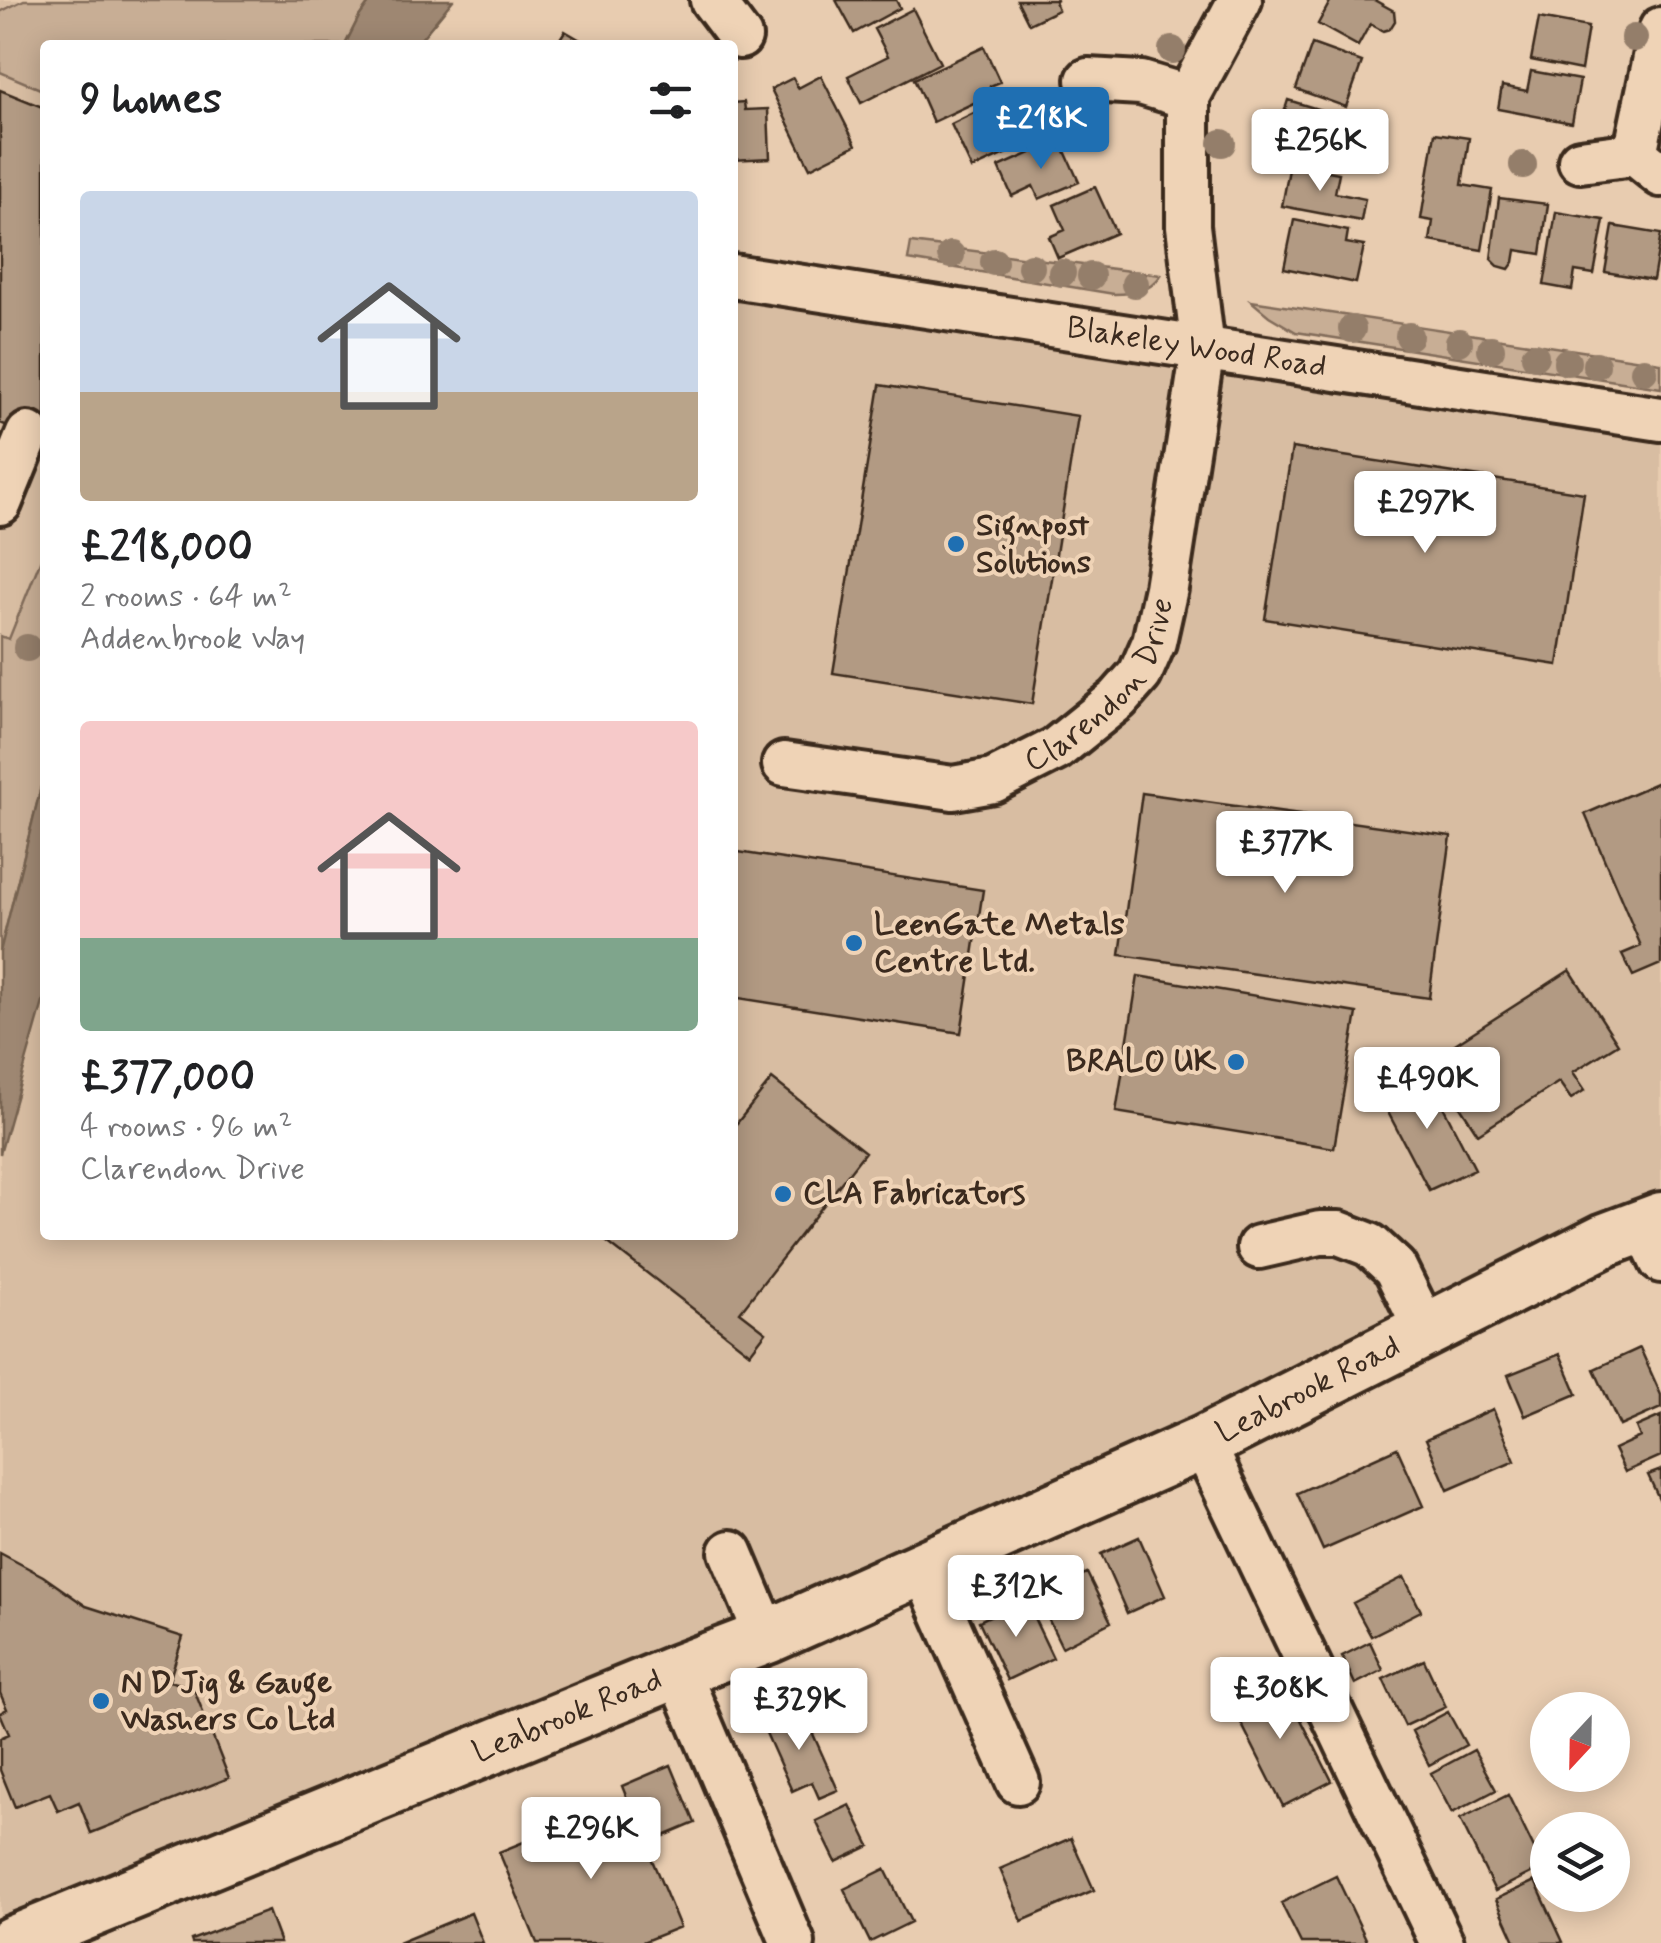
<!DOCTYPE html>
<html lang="en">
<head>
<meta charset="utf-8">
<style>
	:root { --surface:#fff; --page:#f6f6f6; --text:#202124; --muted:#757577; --accent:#1f6fb2 }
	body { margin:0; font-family:Mynerve,sans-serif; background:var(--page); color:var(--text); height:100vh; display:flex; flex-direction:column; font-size:38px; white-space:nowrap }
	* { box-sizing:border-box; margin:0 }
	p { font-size:32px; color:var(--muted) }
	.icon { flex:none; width:55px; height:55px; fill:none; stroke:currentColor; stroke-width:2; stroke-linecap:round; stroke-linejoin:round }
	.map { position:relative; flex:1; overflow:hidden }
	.drawer { position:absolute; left:40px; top:40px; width:698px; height:1200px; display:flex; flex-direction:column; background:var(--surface); border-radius:10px; box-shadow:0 5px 25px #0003 }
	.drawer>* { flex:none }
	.needle { width:65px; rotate:202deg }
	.fabs { position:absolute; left:1530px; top:1692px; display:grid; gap:20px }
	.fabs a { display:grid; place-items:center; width:100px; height:100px; border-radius:50%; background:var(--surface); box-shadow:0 5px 25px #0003; font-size:50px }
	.price { position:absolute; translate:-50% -85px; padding:0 22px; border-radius:10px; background:#fff; color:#222; font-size:32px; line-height:65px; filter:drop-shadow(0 2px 5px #0008) }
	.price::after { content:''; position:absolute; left:50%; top:60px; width:30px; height:22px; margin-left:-15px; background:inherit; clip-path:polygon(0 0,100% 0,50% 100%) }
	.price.selected { background:var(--accent); color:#fff }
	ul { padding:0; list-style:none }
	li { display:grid; align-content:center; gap:20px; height:530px; padding:0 40px }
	li span { display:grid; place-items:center; height:310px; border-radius:10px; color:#555 }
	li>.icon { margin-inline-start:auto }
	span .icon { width:180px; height:180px; fill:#fffc; stroke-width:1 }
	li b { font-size:42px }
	h2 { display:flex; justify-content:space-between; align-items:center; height:120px; padding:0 40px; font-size:42px }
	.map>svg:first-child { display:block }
</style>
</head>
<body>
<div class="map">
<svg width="1661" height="1943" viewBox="0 0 1661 1943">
	<rect width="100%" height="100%" fill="#e8ccb0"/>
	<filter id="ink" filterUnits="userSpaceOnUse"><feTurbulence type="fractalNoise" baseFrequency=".01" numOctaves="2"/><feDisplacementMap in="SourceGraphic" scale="20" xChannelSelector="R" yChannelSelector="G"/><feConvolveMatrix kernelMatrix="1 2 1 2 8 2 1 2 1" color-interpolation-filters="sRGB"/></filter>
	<g filter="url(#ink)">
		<!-- built -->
		<path fill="#d8bda2" d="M 0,0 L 408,0 L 375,45 L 45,45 L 45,1235 L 732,1235 L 733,276 L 1661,419 L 1661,1219 L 1272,1409 L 0,1943 Z"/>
		<!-- green -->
		<path fill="#c8ae95" stroke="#826c5a" stroke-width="2.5" d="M 24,0 L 371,0 L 359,17 L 345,45 L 45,45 L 45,91 L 0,72 L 0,12 Z
			M 911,243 L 943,247 L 1161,275 C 1150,292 1133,294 1114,294 L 908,260 Z
			M 1251,301 L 1661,363 L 1661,388 L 1296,332 L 1269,316 Z
			M 45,549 L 45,771 L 0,952 L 0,636 L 9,639 Z"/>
		<!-- water -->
		<path fill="#9e8772" stroke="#766250" stroke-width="2.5" d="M 371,0 L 453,0 L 416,45 L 345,45 L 359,17 Z
			M 45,771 L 45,995 L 0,1154 L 0,952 Z"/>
		<!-- building -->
		<path fill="#b29a83" stroke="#3b2a1e" stroke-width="2.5" d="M 836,0 L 896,0 L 900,8 L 854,33 Z
			M 1017,0 L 1058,0 L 1055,1 L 1058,10 L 1029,24 Z
			M 1331,0 L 1374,0 L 1394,11 L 1395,21 L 1390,29 L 1383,31 L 1370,24 L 1358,46 L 1318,24 Z
			M 913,9 L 940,63 L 861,103 L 848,76 L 888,56 L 874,29 Z
			M 1539,18 L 1588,27 L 1581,70 L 1531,60 Z
			M 565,31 L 589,45 L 556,45 Z
			M 1312,44 L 1362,62 L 1346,107 L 1296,89 Z
			M 984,47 L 1000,82 L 990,86 L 993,94 L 933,122 L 914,79 Z
			M 1531,71 L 1580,80 L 1572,123 L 1498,109 L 1502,86 L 1527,91 Z
			M 821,76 L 856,145 L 810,168 L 771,89 L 793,78 L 798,88 Z
			M 0,90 L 45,108 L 45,436 L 43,440 L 0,423 Z
			M 1011,95 L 1033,141 L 972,169 L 951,124 Z
			M 1288,100 L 1354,120 L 1341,164 L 1274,145 Z
			M 744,102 L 745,110 L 768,109 L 770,158 L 732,160 L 732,103 Z
			M 1435,133 L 1469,138 L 1462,185 L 1492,190 L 1482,250 L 1430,241 L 1433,221 L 1421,219 Z
			M 1060,140 L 1079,182 L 1039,199 L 1033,186 L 1012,196 L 999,167 Z
			M 1290,164 L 1339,173 L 1335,193 L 1365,199 L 1361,221 L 1282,206 Z
			M 1095,187 L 1116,233 L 1058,258 L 1049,237 L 1065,230 L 1054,205 Z
			M 1499,198 L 1548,204 L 1541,254 L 1516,250 L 1514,262 L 1509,269 L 1498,266 L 1491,259 Z
			M 1556,212 L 1604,220 L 1594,274 L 1575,271 L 1572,290 L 1544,285 Z
			M 1294,220 L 1348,231 L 1346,243 L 1364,246 L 1356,283 L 1284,268 Z
			M 1613,226 L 1661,234 L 1653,280 L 1605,272 Z
			M 880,385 L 1078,416 L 1032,704 L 833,673 Z
			M 1292,448 L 1584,493 L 1558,665 L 1265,619 Z
			M 1661,781 L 1661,964 L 1633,976 L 1622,954 L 1641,946 L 1585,814 Z
			M 1142,793 L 1451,836 L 1429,998 L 1120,955 Z
			M 732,851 L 983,890 L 961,1033 L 732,997 Z
			M 1570,970 L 1618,1044 L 1573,1072 L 1585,1090 L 1571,1099 L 1559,1082 L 1478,1134 L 1430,1060 Z
			M 1138,976 L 1357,1013 L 1334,1148 L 1116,1112 Z
			M 1426,1073 L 1475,1169 L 1429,1190 L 1380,1097 Z
			M 772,1079 L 865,1152 L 740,1312 L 766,1332 L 750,1353 L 598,1235 L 732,1235 L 732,1120 L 737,1123 Z
			M 1640,1348 L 1661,1395 L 1661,1408 L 1620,1426 L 1594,1369 Z
			M 1560,1354 L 1577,1394 L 1525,1416 L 1508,1375 Z
			M 1493,1409 L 1515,1461 L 1448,1490 L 1426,1439 Z
			M 1661,1416 L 1661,1456 L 1625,1472 L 1614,1449 L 1640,1437 L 1636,1427 Z
			M 1397,1448 L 1423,1506 L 1323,1550 L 1297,1493 Z
			M 1661,1470 L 1661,1503 L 1648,1475 Z
			M 1139,1537 L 1165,1596 L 1127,1613 L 1101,1554 Z
			M 0,1553 L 43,1576 L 86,1606 L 183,1637 L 169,1681 L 193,1687 L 229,1778 L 91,1833 L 79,1802 L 58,1811 L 50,1793 L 15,1807 L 0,1770 L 0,1738 L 9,1734 L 0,1713 L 7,1709 L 0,1693 Z
			M 1087,1573 L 1111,1622 L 1062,1647 L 1038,1598 Z
			M 1404,1577 L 1421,1611 L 1371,1636 L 1353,1603 Z
			M 1025,1599 L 1053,1658 L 1007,1680 L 979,1621 Z
			M 1370,1642 L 1383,1670 L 1355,1684 L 1342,1656 Z
			M 1424,1660 L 1446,1707 L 1405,1726 L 1383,1679 Z
			M 1259,1681 L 1268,1698 L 1286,1690 L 1332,1781 L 1283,1806 L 1228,1697 Z
			M 801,1707 L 838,1790 L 819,1798 L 812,1782 L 792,1791 L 762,1724 Z
			M 1448,1712 L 1466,1745 L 1429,1765 L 1412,1731 Z
			M 1474,1750 L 1496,1790 L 1452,1813 L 1431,1773 Z
			M 671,1765 L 695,1823 L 645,1844 L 622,1786 Z
			M 1508,1795 L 1543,1867 L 1495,1891 L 1460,1819 Z
			M 627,1800 L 680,1927 L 640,1943 L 537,1943 L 499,1852 Z
			M 850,1805 L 870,1846 L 836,1862 L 816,1821 Z
			M 1071,1838 L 1094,1890 L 1022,1921 L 1000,1869 Z
			M 885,1869 L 911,1922 L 870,1942 L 844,1889 Z
			M 1336,1876 L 1368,1943 L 1301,1943 L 1281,1903 Z
			M 1535,1881 L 1563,1942 L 1560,1943 L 1516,1943 L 1496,1899 Z
			M 268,1911 L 280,1943 L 192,1943 L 191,1940 Z
			M 471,1913 L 483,1943 L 398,1943 Z"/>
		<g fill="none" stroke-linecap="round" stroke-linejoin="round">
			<!-- minor casing -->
			<g stroke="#3b2a1e" stroke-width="50">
				<g id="minor">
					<path d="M 712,0 L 740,37"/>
					<path d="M 1661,29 L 1635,154 L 1661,175"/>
					<path d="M 1088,80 L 1141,83 L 1188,97"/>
					<path d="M 1580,161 L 1635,154"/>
					<path id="s1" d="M 732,276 L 1661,419"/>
					<path d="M 0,503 L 28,434"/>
					<path id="s2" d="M 784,764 L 953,788 L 993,781 L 1056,749 L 1118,699 L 1140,674 L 1154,642 L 1166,588 L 1203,349 L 1188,226 L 1188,97 L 1240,0"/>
					<path d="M 1645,1227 L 1661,1261"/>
					<path d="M 1259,1247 L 1320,1233 L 1339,1233 L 1370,1245 L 1395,1268 L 1426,1331"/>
					<path d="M 1203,1443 L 1442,1943"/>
					<path d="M 731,1552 L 767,1637"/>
					<path d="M 923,1568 L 1018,1782"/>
					<path d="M 678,1671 L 793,1943"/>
				</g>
			</g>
			<!-- major casing -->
			<g stroke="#3b2a1e" stroke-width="60">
				<g id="major">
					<path id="s3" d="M 12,1943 L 678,1671 L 767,1637 L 1203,1443 L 1605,1240 L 1661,1219"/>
				</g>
			</g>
			<!-- minor -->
			<use href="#minor" stroke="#efd3b6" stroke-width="42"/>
			<!-- major -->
			<use href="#major" stroke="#efd3b6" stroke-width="52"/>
		</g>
		<!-- trees -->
		<g fill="#947e6a">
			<circle cx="1634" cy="38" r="14"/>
			<circle cx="1172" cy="50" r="14"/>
			<circle cx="1222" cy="143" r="14"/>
			<circle cx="1523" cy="165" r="14"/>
			<circle cx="951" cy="255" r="14"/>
			<circle cx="994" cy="262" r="14"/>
			<circle cx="1031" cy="267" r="14"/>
			<circle cx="1062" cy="273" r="14"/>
			<circle cx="1091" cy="276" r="14"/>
			<circle cx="1135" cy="284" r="14"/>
			<circle cx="1352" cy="329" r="14"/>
			<circle cx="1409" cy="336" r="14"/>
			<circle cx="1459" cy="342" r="14"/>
			<circle cx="1491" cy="349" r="14"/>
			<circle cx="1535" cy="356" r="14"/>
			<circle cx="1567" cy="362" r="14"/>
			<circle cx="1596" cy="365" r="14"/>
			<circle cx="1644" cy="371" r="14"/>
			<circle cx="27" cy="648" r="14"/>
		</g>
	</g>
	<!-- markers -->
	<g fill="#1f6fb2" stroke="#efd3b6" stroke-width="4">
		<circle cx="956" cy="544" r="10"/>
		<circle cx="854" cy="943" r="10"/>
		<circle cx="1236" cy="1062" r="10"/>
		<circle cx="783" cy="1194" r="10"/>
		<circle cx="101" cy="1701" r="10"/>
	</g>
	<g text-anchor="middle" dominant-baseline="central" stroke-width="8" stroke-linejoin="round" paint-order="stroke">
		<!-- street labels -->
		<g font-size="32" fill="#3b2a1e" stroke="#efd3b6">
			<text stroke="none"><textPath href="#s1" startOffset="470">Blakeley Wood Road</textPath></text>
			<text stroke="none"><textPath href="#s2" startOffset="362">Clarendon Drive</textPath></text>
			<text stroke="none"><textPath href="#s3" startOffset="1410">Leabrook Road</textPath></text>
			<text stroke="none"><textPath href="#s3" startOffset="600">Leabrook Road</textPath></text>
		</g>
		<!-- poi labels -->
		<g font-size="32" font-weight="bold" fill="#3b2a1e" stroke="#efd3b6" text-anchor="start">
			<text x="976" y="526">Signpost<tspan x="976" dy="37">Solutions</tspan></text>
			<text x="874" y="925">LeenGate Metals<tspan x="874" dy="37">Centre Ltd.</tspan></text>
			<text x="1216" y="1062" text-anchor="end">BRALO UK</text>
			<text x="803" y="1194">CLA Fabricators</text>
			<text x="121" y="1683">N D Jig &amp; Gauge<tspan x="121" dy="37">Washers Co Ltd</tspan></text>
		</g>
	</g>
</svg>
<div class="fabs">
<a><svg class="needle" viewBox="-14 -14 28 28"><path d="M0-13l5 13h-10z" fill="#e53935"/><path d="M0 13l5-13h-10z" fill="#757577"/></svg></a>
<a><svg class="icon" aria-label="layers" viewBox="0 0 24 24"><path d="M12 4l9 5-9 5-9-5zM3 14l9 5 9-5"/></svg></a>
</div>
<b class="price selected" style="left:1041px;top:172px">£218K</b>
<b class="price" style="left:1320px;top:194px">£256K</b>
<b class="price" style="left:1425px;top:556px">£297K</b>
<b class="price" style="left:1285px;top:896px">£377K</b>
<b class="price" style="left:1427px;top:1132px">£490K</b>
<b class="price" style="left:1016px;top:1640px">£312K</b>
<b class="price" style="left:1280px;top:1742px">£308K</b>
<b class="price" style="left:799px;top:1753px">£329K</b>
<b class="price" style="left:591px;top:1882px">£296K</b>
<section class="drawer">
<h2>9 homes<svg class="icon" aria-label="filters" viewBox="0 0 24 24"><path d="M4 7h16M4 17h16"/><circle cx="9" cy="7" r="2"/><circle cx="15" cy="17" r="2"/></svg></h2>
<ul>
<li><span style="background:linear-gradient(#c9d6e8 65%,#b9a48a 0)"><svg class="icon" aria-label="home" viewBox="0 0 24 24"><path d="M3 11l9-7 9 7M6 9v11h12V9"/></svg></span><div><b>£218,000</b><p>2 rooms · 64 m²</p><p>Addenbrook Way</p></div></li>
<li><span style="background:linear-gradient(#f6c9c9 70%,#7fa58c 0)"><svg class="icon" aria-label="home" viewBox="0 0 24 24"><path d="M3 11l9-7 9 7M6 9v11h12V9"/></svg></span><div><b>£377,000</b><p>4 rooms · 96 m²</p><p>Clarendon Drive</p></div></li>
</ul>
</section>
</div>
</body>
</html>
